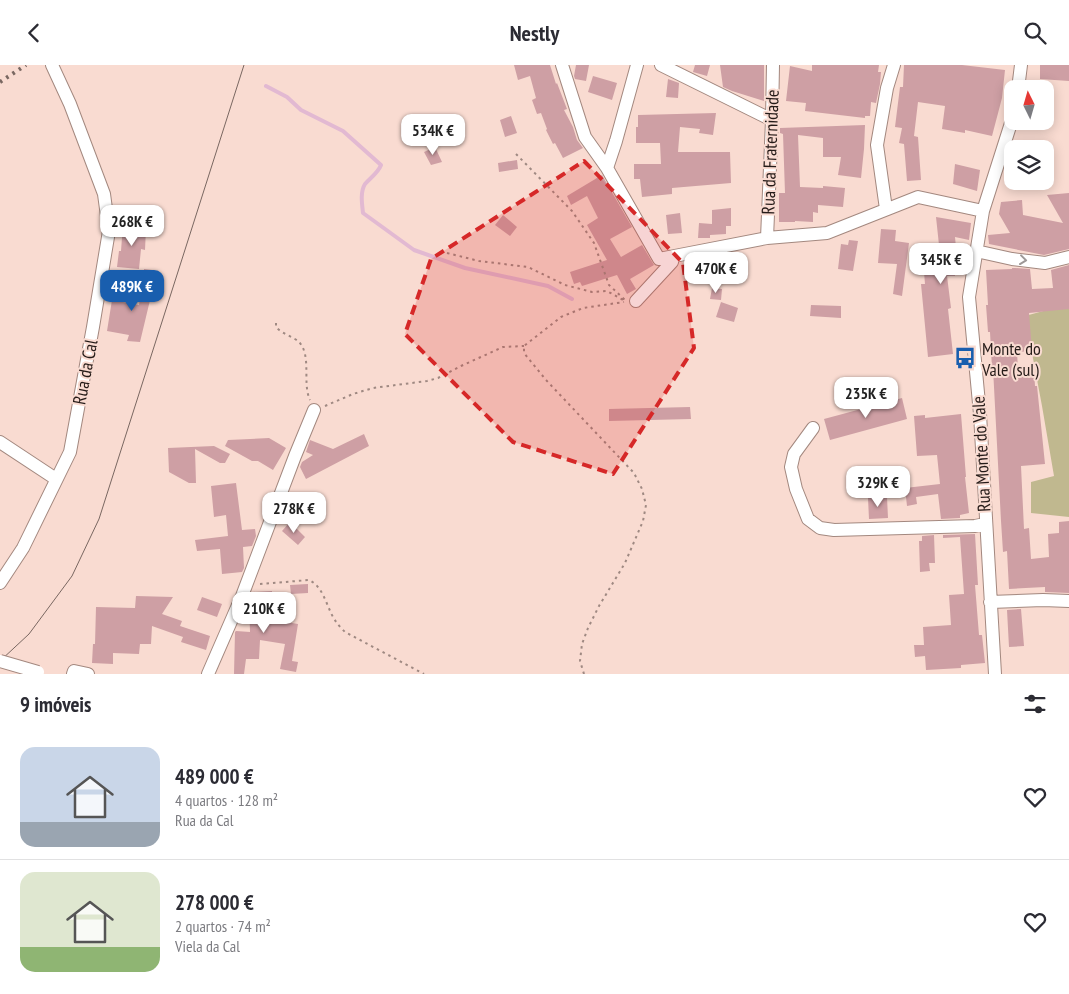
<!DOCTYPE html>
<html lang="pt">
<head>
<meta charset="utf-8">
<style>
	:root { --surface:#fff; --page:#f7f7f7; --text:#2b2b33; --muted:#7c7c81; --line:#e1e1e2; --accent:#195eae }
	body { margin:0; font-family:"PT Sans Narrow",sans-serif; background:var(--page); color:var(--text); height:100vh; display:flex; flex-direction:column; font-size:19px; white-space:nowrap }
	* { box-sizing:border-box; margin:0 }
	p { font-size:16px; color:var(--muted) }
	.icon { flex:none; width:28px; height:28px; fill:none; stroke:currentColor; stroke-width:2; stroke-linecap:round; stroke-linejoin:round }
	.map { position:relative; height:609px; overflow:hidden }
	.sheet { display:flex; flex-direction:column; background:var(--surface); flex:1 }
	.sheet>* { flex:none }
	.needle { width:32px; rotate:355deg }
	.tools { position:absolute; left:1004px; top:15px; display:grid; gap:10px }
	.tools a { display:grid; place-items:center; width:50px; height:50px; border-radius:10px; background:var(--surface); box-shadow:0 2px 12px #0003; font-size:25px }
	.price { position:absolute; translate:-50% -42px; padding:0 11px; border-radius:10px; background:#fff; color:#222; font-size:16px; line-height:32px; filter:drop-shadow(0 1px 2px #0008) }
	.price::after { content:''; position:absolute; left:50%; top:30px; width:15px; height:11px; margin-left:-8px; background:inherit; clip-path:polygon(0 0,100% 0,50% 100%) }
	.price.current { background:var(--accent); color:#fff }
	ul { padding:0; list-style:none }
	li { display:flex; align-items:center; gap:15px; height:125px; padding:0 20px }
	li+li { border-top:1px solid var(--line) }
	li span { display:grid; place-items:center; flex:none; width:140px; height:100px; border-radius:15px; color:#555 }
	li>.icon { margin-inline-start:auto }
	span .icon { width:60px; height:60px; fill:#fffc; stroke-width:1 }
	li b { font-size:21px }
	h2 { display:flex; justify-content:space-between; align-items:center; height:60px; padding:0 20px; font-size:21px }
	header { display:flex; justify-content:space-between; align-items:center; height:65px; padding:0 20px; background:var(--surface); font-size:22px; font-weight:600 }
	.map>svg:first-child { display:block }
</style>
</head>
<body>
<header><svg class="icon" aria-label="back" viewBox="0 0 24 24"><path d="M15 5l-7 7 7 7"/></svg>Nestly<svg class="icon" aria-label="search" viewBox="0 0 24 24"><circle cx="10" cy="10" r="6"/><path d="M15 15l6 6"/></svg></header>
<div class="map">
<svg width="1069" height="609" viewBox="0 0 1069 609">
	<rect width="100%" height="100%" fill="#f9dbd1"/>
	<!-- green -->
	<path fill="#c0b88f" d="M 1069,239 L 1069,452 L 1031,448 L 1031,417 L 1054,411 L 1042,341 L 1025,251 Z"/>
	<g fill="none" stroke-linecap="round" stroke-linejoin="round">
		<!-- stream -->
		<path stroke="#e2b9d2" stroke-width="4" d="M 266,21 L 287,32 L 301,45 L 343,66 L 381,100 C 378,108 371,112 365,119 C 360,127 362,139 363,148 L 414,185 L 465,203 L 548,221 L 572,234"/>
	</g>
	<!-- building -->
	<path fill="#ce9fa4" d="M 514,0 L 550,0 L 556,19 L 557,18 L 567,44 L 564,45 L 573,62 L 577,75 L 583,83 L 563,93 L 555,78 L 553,79 L 546,65 L 547,64 L 541,48 L 537,49 L 532,35 L 536,33 L 530,11 L 518,15 Z
		M 576,0 L 589,0 L 586,16 L 575,14 L 574,11 Z
		M 695,0 L 710,0 L 707,11 L 693,7 Z
		M 720,0 L 764,0 L 764,36 L 732,26 L 723,22 Z
		M 812,0 L 879,0 L 878,7 L 881,7 L 880,19 L 876,38 L 871,37 L 870,51 L 865,51 L 865,53 L 805,46 L 806,38 L 786,36 L 790,1 L 812,6 Z
		M 904,0 L 962,0 L 1005,5 L 1002,33 L 992,71 L 965,65 L 965,68 L 942,64 L 945,41 L 918,37 L 914,71 L 918,72 L 921,115 L 907,116 L 904,79 L 899,78 L 902,63 L 895,62 L 900,22 L 903,22 Z
		M 1040,0 L 1069,0 L 1069,16 L 1040,14 Z
		M 593,11 L 617,18 L 612,35 L 588,27 Z
		M 668,14 L 679,18 L 678,33 L 666,32 Z
		M 716,48 L 713,70 L 699,68 L 700,64 L 680,62 L 678,87 L 730,87 L 731,118 L 672,123 L 672,129 L 642,132 L 640,114 L 634,114 L 634,99 L 661,99 L 660,78 L 636,78 L 636,62 L 638,62 L 638,50 Z
		M 511,51 L 517,68 L 505,72 L 500,55 Z
		M 865,60 L 864,84 L 861,113 L 838,110 L 841,92 L 823,92 L 823,73 L 798,70 L 800,122 L 823,123 L 823,121 L 845,123 L 843,142 L 818,140 L 818,148 L 813,147 L 813,157 L 795,156 L 795,157 L 779,157 L 779,128 L 785,128 L 783,69 L 780,68 L 780,63 Z
		M 435,82 L 442,97 L 431,100 L 424,87 Z
		M 517,95 L 518,104 L 499,107 L 498,98 Z
		M 955,99 L 980,105 L 977,126 L 953,119 Z
		M 602,110 L 632,162 L 610,174 L 621,192 L 642,180 L 654,200 L 630,214 L 636,224 L 627,229 L 617,210 L 582,221 L 580,217 L 574,219 L 570,207 L 607,195 L 587,160 L 598,153 L 587,131 L 571,140 L 567,131 Z
		M 1069,128 L 1069,184 L 1044,190 L 989,179 L 988,170 L 1010,168 L 999,149 L 1001,137 L 1022,135 L 1023,150 L 1063,158 L 1047,130 Z
		M 731,143 L 731,161 L 726,161 L 726,169 L 710,170 L 710,173 L 698,173 L 699,158 L 712,159 L 712,145 Z
		M 680,148 L 682,168 L 668,169 L 666,150 Z
		M 503,150 L 517,162 L 510,171 L 495,160 Z
		M 936,152 L 971,158 L 969,175 L 955,172 L 957,193 L 953,193 L 955,211 L 947,211 L 951,243 L 948,244 L 953,289 L 928,292 L 921,219 L 925,219 L 922,182 L 939,180 Z
		M 123,159 L 146,163 L 145,185 L 141,184 L 139,204 L 117,202 L 119,186 L 121,186 Z
		M 881,164 L 896,165 L 895,176 L 909,178 L 902,231 L 893,229 L 897,199 L 878,198 Z
		M 849,175 L 858,176 L 853,206 L 838,204 L 841,179 L 848,180 Z
		M 741,189 L 741,213 L 724,213 L 724,190 Z
		M 1069,200 L 1069,244 L 1029,248 L 1032,286 L 1017,287 L 1018,305 L 1034,304 L 1035,321 L 1037,321 L 1045,399 L 1021,401 L 1024,464 L 1029,463 L 1031,494 L 1049,492 L 1048,469 L 1059,468 L 1059,457 L 1069,456 L 1069,528 L 1045,527 L 1045,522 L 1009,524 L 1007,486 L 1003,487 L 1001,456 L 993,303 L 992,303 L 990,267 L 988,267 L 986,240 L 988,240 L 986,205 L 1012,204 L 1012,203 L 1015,203 L 1030,204 L 1032,224 L 1053,223 L 1051,205 Z
		M 144,204 L 152,205 L 150,231 L 151,231 L 140,277 L 127,276 L 129,270 L 107,266 L 112,235 L 139,240 L 142,219 L 138,219 L 139,207 L 144,207 Z
		M 712,223 L 722,224 L 721,235 L 710,234 Z
		M 721,237 L 738,243 L 734,257 L 716,252 Z
		M 811,240 L 841,241 L 841,253 L 810,251 Z
		M 902,333 L 907,354 L 830,375 L 824,354 Z
		M 690,342 L 691,354 L 609,356 L 609,344 Z
		M 961,349 L 966,412 L 965,412 L 969,448 L 960,450 L 960,453 L 941,454 L 938,429 L 916,432 L 917,439 L 907,441 L 905,423 L 940,419 L 937,390 L 917,391 L 914,351 L 925,350 L 925,353 Z
		M 364,369 L 369,381 L 306,414 L 300,402 L 302,397 L 313,390 L 306,387 L 310,375 L 333,384 Z
		M 269,373 L 286,383 L 273,405 L 258,396 L 252,396 L 225,381 L 228,375 Z
		M 214,381 L 230,389 L 225,398 L 220,398 L 195,384 L 196,418 L 189,418 L 169,407 L 168,383 Z
		M 236,418 L 242,465 L 255,464 L 256,471 L 252,481 L 243,482 L 244,503 L 242,507 L 222,509 L 220,484 L 197,486 L 195,475 L 228,471 L 226,450 L 214,452 L 211,421 Z
		M 303,428 L 312,439 L 298,452 L 288,441 Z
		M 887,432 L 888,453 L 869,454 L 868,433 Z
		M 290,457 L 305,472 L 298,480 L 282,466 Z
		M 975,469 L 978,520 L 975,520 L 979,570 L 982,570 L 985,598 L 961,600 L 961,603 L 926,605 L 925,591 L 915,592 L 914,580 L 924,580 L 923,562 L 951,560 L 949,530 L 964,529 L 960,472 L 943,473 L 943,470 Z
		M 934,470 L 935,498 L 929,498 L 930,506 L 920,507 L 919,476 L 922,476 L 922,471 Z
		M 308,519 L 308,528 L 291,529 L 290,520 Z
		M 272,526 L 273,555 L 298,559 L 292,596 L 298,597 L 296,607 L 280,604 L 285,579 L 260,575 L 259,594 L 246,594 L 244,609 L 234,609 L 235,567 L 236,566 L 250,567 L 249,535 L 252,527 Z
		M 136,531 L 173,532 L 162,549 L 182,556 L 180,561 L 210,571 L 206,585 L 181,577 L 183,572 L 152,561 L 151,579 L 140,579 L 139,589 L 113,588 L 113,599 L 92,598 L 93,579 L 95,579 L 96,542 L 135,543 Z
		M 202,532 L 222,539 L 217,552 L 197,545 Z
		M 1021,544 L 1024,581 L 1009,582 L 1007,545 Z"/>
	<g fill="none" stroke-linecap="round" stroke-linejoin="round">
		<!-- minor casing -->
		<g stroke="#a3887f" stroke-width="14">
			<path id="minor" d="M 562,0 L 585,72 L 607,103 L 659,194 L 767,173 L 827,168 L 918,132 L 983,146
				M 661,0 L 772,55
				M 1018,24 L 1021,0
				M 607,103 L 616,76 L 637,0
				M 886,144 L 877,80 L 887,23 L 894,0
				M 767,173 L 772,55 L 773,0
				M 976,186 L 1012,194 L 1045,198 L 1069,192
				M 636,236 L 672,197 L 673,192
				M 813,363 L 794,389 L 791,402 L 796,424 L 808,454 L 820,463 L 834,465 L 975,461 L 985,459
				M 0,377 L 56,414
				M 0,518 L 23,483 L 70,387 L 93,262 L 109,166 L 104,129 L 70,39 L 52,0
				M 990,537 L 1043,535 L 1069,536
				M 73,609 L 74,606 L 88,609
				M 208,609 L 242,531 L 295,391 L 314,345
				M 995,609 L 980,349 L 969,232 L 983,146 L 1012,55"/>
		</g>
		<!-- path -->
		<path stroke="#9f8982" stroke-width="2" stroke-dasharray="2.5 4" stroke-linecap="butt" d="M 516,89 L 572,146 L 594,178 L 609,220 L 625,235
			M 447,188 L 479,196 L 528,202 L 565,220 L 592,227 L 607,226 L 625,236
			M 276,258 L 276,262 C 282,269 294,272 299,277 C 312,291 302,318 310,335
			M 325,341 L 353,329 L 373,323 L 427,316 L 438,313 L 461,301 L 503,282 L 524,281
			M 260,519 L 309,515 C 325,522 327,546 337,558 C 339,561 342,564 345,567 L 424,609
			M 584,609 L 580,596 L 582,579 L 588,563 L 599,541 L 625,498 L 643,456 L 646,440 L 642,424 L 634,408 L 546,315 L 524,288 L 524,281 L 561,252 L 583,243 L 624,237"/>
		<!-- minor -->
		<use href="#minor" stroke="#fff" stroke-width="12"/>
		<!-- tram -->
		<path stroke="#796761" stroke-width="1" d="M 0,596 L 29,569 L 72,511 L 99,454 L 244,0"/>
		<!-- rail -->
		<path stroke="#796761" stroke-width="4" stroke-dasharray="2.5 5" stroke-linecap="butt" d="M 0,17 L 26,0"/>
		<!-- minor-bridge casing -->
		<g stroke="#a3887f" stroke-width="14" stroke-linecap="butt">
			<path id="minor-bridge" d="M 0,596 L 38,607"/>
		</g>
		<!-- minor-bridge -->
		<use href="#minor-bridge" stroke="#fff" stroke-width="12"/>
	</g>
	<!-- one-way arrows -->
	<defs><path id="oneway-chevron" d="M-2-3.5L2.5 0L-2 3.5" fill="none" stroke-width="1.6" stroke-linecap="round" stroke-linejoin="round" transform="scale(1.25)"/></defs>
	<use stroke="#9d9897" href="#oneway-chevron" transform="translate(1023 195) rotate(7)"/>
	<!-- marked area -->
	<path fill="#d62828" fill-opacity="0.2" stroke="#d62828" stroke-width="4" stroke-dasharray="10 6" stroke-linejoin="round" d="M 584,96 L 683,198 L 694,283 L 613,409 L 513,377 L 405,269 L 431,194 Z"/>
	<!-- icons -->
	<defs>
		<g id="bus-bare" transform="scale(1.725)"><path d="M-5-6H5V4H4V6H2V4H-2V6H-4V4H-5ZM-3.5-4V0h7V-4ZM-3.5 1.2v1.5H-2V1.2ZM2 1.2v1.5H3.5V1.2Z" fill="#195eae" stroke="#f9dbd1" stroke-width="2.5" paint-order="stroke"/></g>
	</defs>
	<g fill-rule="evenodd">
		<use href="#bus-bare" x="965" y="293"/>
	</g>
	<g text-anchor="middle" dominant-baseline="central" stroke-width="4" stroke-linejoin="round" paint-order="stroke">
		<!-- street labels -->
		<g font-size="18" fill="#251b18" stroke="#f9dbd1">
			<text transform="translate(770 87) rotate(-88)">Rua da Fraternidade</text>
			<text transform="translate(85 307) rotate(-79)">Rua da Cal</text>
			<text transform="translate(981 389) rotate(-93)">Rua Monte do Vale</text>
		</g>
		<!-- poi labels -->
		<g font-size="18" fill="#251b18" stroke="#f9dbd1" text-anchor="start">
			<text x="982" y="283">Monte do<tspan x="982" dy="21">Vale (sul)</tspan></text>
		</g>
	</g>
</svg>
<div class="tools">
<a><svg class="needle" viewBox="-14 -14 28 28"><path d="M0-13l5 13h-10z" fill="#e53935"/><path d="M0 13l5-13h-10z" fill="#7c7c81"/></svg></a>
<a><svg class="icon" aria-label="layers" viewBox="0 0 24 24"><path d="M12 4l9 5-9 5-9-5zM3 14l9 5 9-5"/></svg></a>
</div>
<b class="price" style="left:433px;top:91px">534K €</b>
<b class="price" style="left:132px;top:182px">268K €</b>
<b class="price" style="left:941px;top:220px">345K €</b>
<b class="price" style="left:716px;top:229px">470K €</b>
<b class="price current" style="left:132px;top:247px">489K €</b>
<b class="price" style="left:866px;top:354px">235K €</b>
<b class="price" style="left:878px;top:443px">329K €</b>
<b class="price" style="left:294px;top:469px">278K €</b>
<b class="price" style="left:264px;top:569px">210K €</b>
</div>
<section class="sheet">
<h2>9 imóveis<svg class="icon" aria-label="filters" viewBox="0 0 24 24"><path d="M4 7h16M4 17h16"/><circle cx="9" cy="7" r="2"/><circle cx="15" cy="17" r="2"/></svg></h2>
<ul>
<li><span style="background:linear-gradient(#c9d6e8 75%,#9aa5b1 0)"><svg class="icon" aria-label="home" viewBox="0 0 24 24"><path d="M3 11l9-7 9 7M6 9v11h12V9"/></svg></span><div><b>489 000 €</b><p>4 quartos · 128 m²</p><p>Rua da Cal</p></div><svg class="icon" aria-label="heart" viewBox="0 0 24 24"><path d="M12 20l-8-8c-3-5 5-10 8-4 3-6 11-1 8 4z"/></svg></li>
<li><span style="background:linear-gradient(#dfe7d0 75%,#8fb573 0)"><svg class="icon" aria-label="home" viewBox="0 0 24 24"><path d="M3 11l9-7 9 7M6 9v11h12V9"/></svg></span><div><b>278 000 €</b><p>2 quartos · 74 m²</p><p>Viela da Cal</p></div><svg class="icon" aria-label="heart" viewBox="0 0 24 24"><path d="M12 20l-8-8c-3-5 5-10 8-4 3-6 11-1 8 4z"/></svg></li>
</ul>
</section>
</body>
</html>
